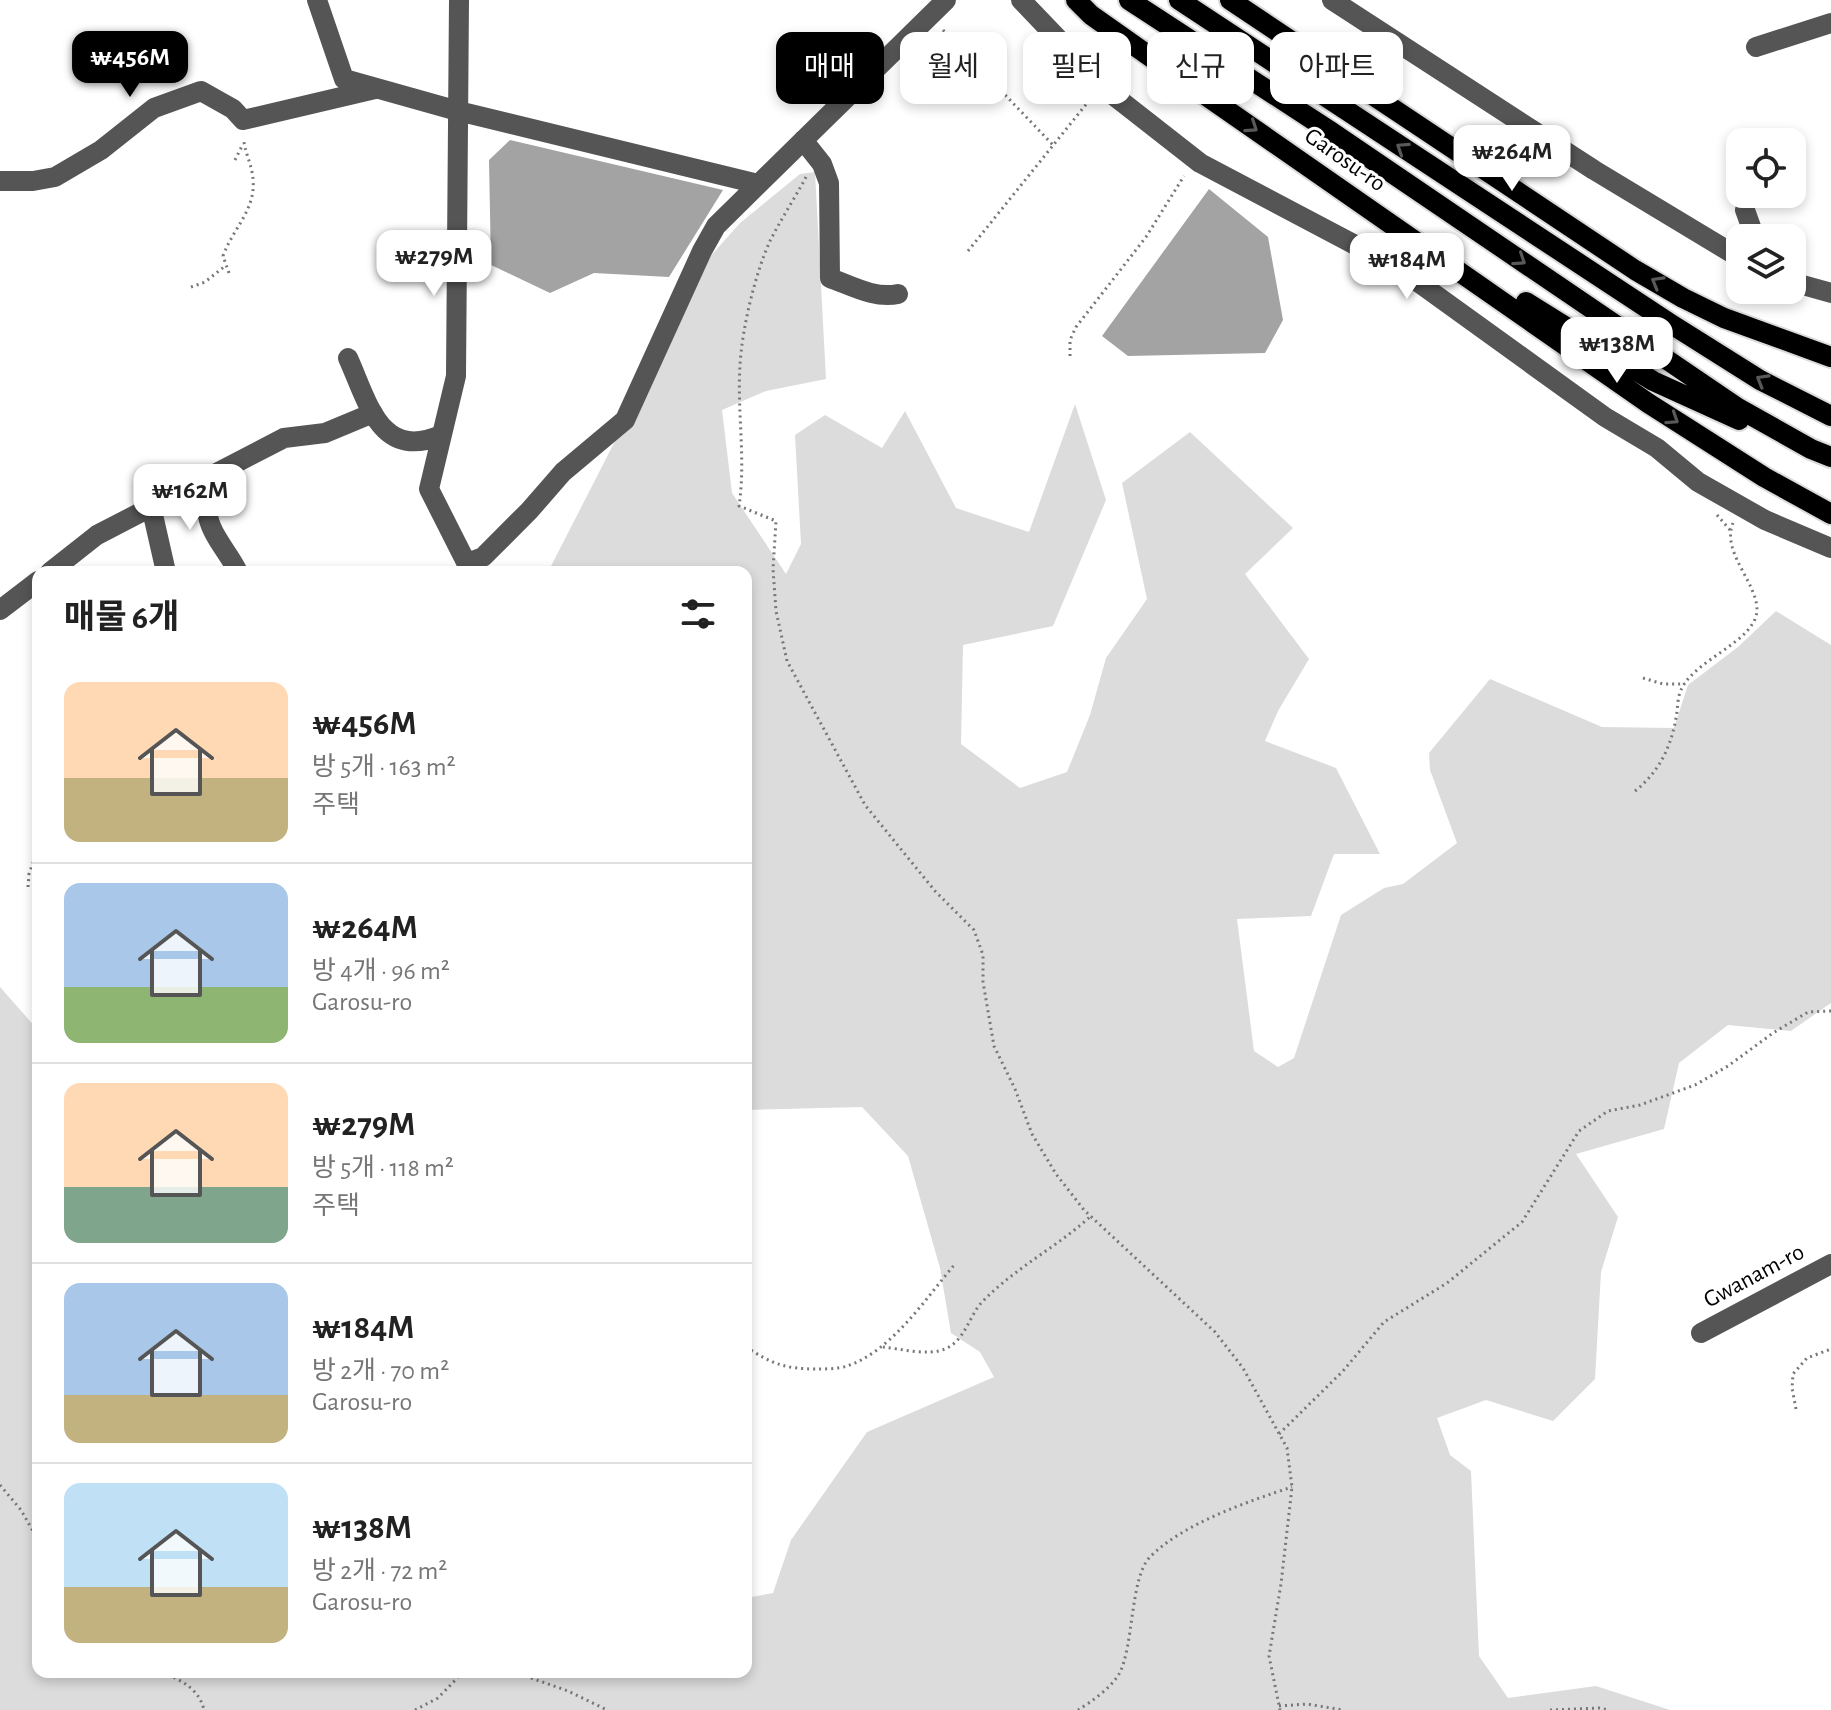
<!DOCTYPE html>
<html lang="ko">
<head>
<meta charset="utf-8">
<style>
	:root { --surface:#fff; --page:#f6f6f6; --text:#222; --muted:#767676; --line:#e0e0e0; --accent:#000 }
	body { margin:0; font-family:"Alegreya Sans","Noto Sans KR",sans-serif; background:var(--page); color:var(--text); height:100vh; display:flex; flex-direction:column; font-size:30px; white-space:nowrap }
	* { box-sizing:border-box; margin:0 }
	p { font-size:26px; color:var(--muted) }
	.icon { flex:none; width:44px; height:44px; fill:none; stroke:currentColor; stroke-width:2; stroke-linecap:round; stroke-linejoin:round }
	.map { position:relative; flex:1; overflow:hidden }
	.panel { position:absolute; left:32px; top:566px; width:720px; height:1112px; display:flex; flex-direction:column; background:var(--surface); border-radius:16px; box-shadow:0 4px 12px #0003 }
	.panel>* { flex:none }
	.hud { position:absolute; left:776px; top:32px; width:760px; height:72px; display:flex; gap:16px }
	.fabs { position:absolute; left:1726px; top:128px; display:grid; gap:16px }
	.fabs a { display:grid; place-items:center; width:80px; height:80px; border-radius:16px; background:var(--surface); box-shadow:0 4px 12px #0003; font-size:40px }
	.price { position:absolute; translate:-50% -68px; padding:0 18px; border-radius:16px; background:#fff; color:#222; font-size:26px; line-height:52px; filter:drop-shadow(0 2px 4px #0008) }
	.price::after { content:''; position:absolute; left:50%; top:48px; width:24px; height:18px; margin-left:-12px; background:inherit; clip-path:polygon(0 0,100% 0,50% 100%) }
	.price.selected { background:var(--accent); color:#fff }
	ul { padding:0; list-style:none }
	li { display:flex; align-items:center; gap:24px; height:200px; padding:0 32px }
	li+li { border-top:2px solid var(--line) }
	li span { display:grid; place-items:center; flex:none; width:224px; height:160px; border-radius:16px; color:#555 }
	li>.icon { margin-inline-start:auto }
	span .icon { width:96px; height:96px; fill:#fffc; stroke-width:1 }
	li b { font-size:34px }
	h2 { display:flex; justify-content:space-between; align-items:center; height:96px; padding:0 32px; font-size:34px }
	.pill { padding:0 28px; border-radius:16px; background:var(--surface); box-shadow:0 4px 12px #0003; font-size:28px; line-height:72px }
	.pill.selected { background:var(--accent); color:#fff }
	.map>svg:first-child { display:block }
</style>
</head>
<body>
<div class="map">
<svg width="1831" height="1710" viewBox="0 0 1831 1710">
	<rect width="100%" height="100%" fill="#fff"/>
	<!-- green -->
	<path fill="#dcdcdc" d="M 815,172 L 826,379 L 766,391 L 722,410 L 732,493 L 786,574 L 801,544 L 795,435 L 825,415 L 882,448 L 905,411 L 956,508 L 1029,532 L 1075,404 L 1106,500 L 1053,626 L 963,645 L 961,744 L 1020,788 L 1067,772 L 1090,715 L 1106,658 L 1147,599 L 1122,483 L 1190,432 L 1293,528 L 1245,574 L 1309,659 L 1278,711 L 1265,741 L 1336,768 L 1380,854 L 1334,854 L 1311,916 L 1237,919 L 1254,1051 L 1278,1067 L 1294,1058 L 1341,915 L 1384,888 L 1403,884 L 1457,843 L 1430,770 L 1429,753 L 1490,679 L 1602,727 L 1674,728 L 1688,685 L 1738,647 L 1776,611 L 1831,645 L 1831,1003 L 1791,1031 L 1728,1025 L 1679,1063 L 1664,1129 L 1576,1154 L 1618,1217 L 1601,1272 L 1595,1379 L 1553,1421 L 1486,1400 L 1437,1418 L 1450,1455 L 1471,1471 L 1479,1656 L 1508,1698 L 1596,1686 L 1670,1710 L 0,1710 L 0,987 L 38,1030 L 38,1672 L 746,1672 L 746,1598 L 773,1593 L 791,1540 L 867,1432 L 994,1377 L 980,1352 L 951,1333 L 940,1268 L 908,1156 L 862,1107 L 746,1110 L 746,572 L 548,572 L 634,404 L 692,277 L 740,223 L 800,174 Z"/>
	<!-- water -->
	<path fill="#a3a3a3" d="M 510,140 L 723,190 L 669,277 L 594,273 L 550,293 L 491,265 L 489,160 Z
		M 1209,189 L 1268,237 L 1283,320 L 1265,353 L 1128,356 L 1102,336 Z"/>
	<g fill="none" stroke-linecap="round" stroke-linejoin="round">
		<!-- major casing -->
		<g stroke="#dbdbdb" stroke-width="24">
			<path id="major" d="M 1076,0 L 1091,15 L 1162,65 L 1648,403 L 1764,477 L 1831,514
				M 1129,0 L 1330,131 L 1738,408 L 1811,449 L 1831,457
				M 1179,0 L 1671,324 L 1760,380 L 1831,416
				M 1230,0 L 1635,270 L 1683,298 L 1724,318 L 1831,357
				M 1526,302 L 1653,381 L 1739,420"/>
		</g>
		<!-- path -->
		<path stroke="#777" stroke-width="3" stroke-dasharray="2 4" stroke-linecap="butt" d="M 943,30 L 1053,145
			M 235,160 L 243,144
			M 806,177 C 795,198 781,219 770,241 C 755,274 742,329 740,365 C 737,413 746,459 739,506 L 776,521 L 773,569 L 776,611 L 787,661 L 865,805 L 935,891 L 974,930 L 983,955 L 983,982 L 994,1046 L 1015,1089 L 1032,1134 L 1056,1174 L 1084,1210 L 1215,1332 L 1243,1368 L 1287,1448 L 1292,1487 L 1281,1584 L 1269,1656 L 1280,1710
			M 968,251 L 1088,102
			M 229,273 L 223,256 C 233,228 256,210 253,179 C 252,166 246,155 244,142
			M 191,287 L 205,282 L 225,266
			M 1070,356 L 1070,340 L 1076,327 L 1146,237 L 1184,176
			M 1717,515 L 1730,530
			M 1643,678 L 1663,684 L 1685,684
			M 1635,791 C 1659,772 1671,747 1676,718 C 1678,709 1677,696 1682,688 C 1696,659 1756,641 1757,610 C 1757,582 1721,552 1733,523
			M 28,887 L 29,874 L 38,849
			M 746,1346 L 746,1373
			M 746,1347 C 772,1364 786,1369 816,1369 C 826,1369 838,1369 847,1366 C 891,1352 926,1298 955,1264
			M 883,1347 C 901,1349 928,1356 945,1349 C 966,1340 969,1315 983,1301 C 1015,1268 1057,1247 1091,1216
			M 1796,1409 L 1792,1388 L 1793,1374 L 1807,1358 L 1831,1349
			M 1279,1434 L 1343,1371 L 1384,1322 L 1447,1283 L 1522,1222 L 1579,1131 L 1608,1111 L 1640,1105 L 1695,1085 L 1728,1066 L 1773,1033 L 1808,1012 L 1831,1011
			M 0,1485 L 21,1510 L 38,1540
			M 163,1672 C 181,1681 199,1688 204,1710
			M 514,1672 L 568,1691 L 607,1710
			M 1279,1706 L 1307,1704 L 1343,1710
			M 415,1710 L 438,1698 L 463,1672
			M 1078,1710 C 1091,1702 1111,1688 1119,1674 C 1134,1647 1130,1577 1150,1557 C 1182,1524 1249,1501 1292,1487
			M 1550,1710 L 1599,1708 L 1608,1710"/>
		<!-- minor -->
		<path stroke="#555" stroke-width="20" d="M 317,0 L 344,79 L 458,111 L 758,184
			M 459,0 L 456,376 L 429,489 L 471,572
			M 1021,0 L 1108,91 L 1200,163 L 1397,267 L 1605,417 L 1657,448 L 1698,482 L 1765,520 L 1831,548
			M 1332,0 L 1594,170 L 1740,258
			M 1756,47 L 1831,23
			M 803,140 L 822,164 L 829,183 L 830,278 C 852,286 875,299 898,294
			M 0,181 L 33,181 L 55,177 L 101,150 L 154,108 L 201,91 L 233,109 L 243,120 L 375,89
			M 1745,210 L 1755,238
			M 1792,282 L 1831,293
			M 348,358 C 368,402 380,461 441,435
			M 211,478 C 210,488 206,500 207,510 C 209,534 228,551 238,572
			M 151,506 L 166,572
			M 467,563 L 483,557 L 529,511 L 563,472 L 625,420 L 702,251 L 716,226 L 946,0
			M 50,572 L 97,535 L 284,438 L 325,433 L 373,413
			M 0,610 L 38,581
			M 1701,1333 L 1831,1264"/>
		<!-- major -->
		<use href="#major" stroke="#000" stroke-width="20"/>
	</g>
	<!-- one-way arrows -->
	<defs><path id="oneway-chevron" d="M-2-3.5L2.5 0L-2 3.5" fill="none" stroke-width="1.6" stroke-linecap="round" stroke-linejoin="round" transform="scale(2)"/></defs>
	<g stroke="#595959">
		<use href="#oneway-chevron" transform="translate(1252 127) rotate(34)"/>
		<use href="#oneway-chevron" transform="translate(1402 148) rotate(-147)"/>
		<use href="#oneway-chevron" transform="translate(1520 260) rotate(34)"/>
		<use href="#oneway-chevron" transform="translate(1657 282) rotate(-150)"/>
		<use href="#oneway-chevron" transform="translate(1762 380) rotate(-150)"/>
		<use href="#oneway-chevron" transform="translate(1673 419) rotate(33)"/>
	</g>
	<g text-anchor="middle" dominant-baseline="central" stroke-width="6" stroke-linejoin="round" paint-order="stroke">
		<!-- street labels -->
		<g font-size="24" fill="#000" stroke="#fff">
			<text transform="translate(1345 160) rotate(35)">Garosu-ro</text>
			<text transform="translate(1754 1276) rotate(-28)">Gwanam-ro</text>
		</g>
	</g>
</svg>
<div class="fabs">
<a><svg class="icon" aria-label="locate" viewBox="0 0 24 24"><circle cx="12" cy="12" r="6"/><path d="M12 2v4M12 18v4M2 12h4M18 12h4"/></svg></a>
<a><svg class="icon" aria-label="layers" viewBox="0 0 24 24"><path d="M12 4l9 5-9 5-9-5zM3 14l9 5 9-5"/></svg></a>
</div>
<b class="price selected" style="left:130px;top:99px">₩456M</b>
<b class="price" style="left:1512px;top:193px">₩264M</b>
<b class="price" style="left:434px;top:298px">₩279M</b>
<b class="price" style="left:1407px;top:301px">₩184M</b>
<b class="price" style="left:1617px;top:385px">₩138M</b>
<b class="price" style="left:190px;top:532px">₩162M</b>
<div class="hud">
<a class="pill selected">매매</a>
<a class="pill">월세</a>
<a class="pill">필터</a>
<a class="pill">신규</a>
<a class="pill">아파트</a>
</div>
<section class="panel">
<h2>매물 6개<svg class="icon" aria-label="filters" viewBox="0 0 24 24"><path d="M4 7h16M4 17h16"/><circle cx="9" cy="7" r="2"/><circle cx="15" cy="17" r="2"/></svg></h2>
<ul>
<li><span style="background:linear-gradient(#ffd9b3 60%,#c2b280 0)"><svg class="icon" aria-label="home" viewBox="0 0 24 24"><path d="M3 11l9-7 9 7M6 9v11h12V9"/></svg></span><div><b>₩456M</b><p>방 5개 · 163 m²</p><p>주택</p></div></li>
<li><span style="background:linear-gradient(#a9c7e8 65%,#8fb573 0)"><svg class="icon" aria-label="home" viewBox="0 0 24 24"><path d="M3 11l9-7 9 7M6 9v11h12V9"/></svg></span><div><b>₩264M</b><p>방 4개 · 96 m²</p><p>Garosu-ro</p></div></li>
<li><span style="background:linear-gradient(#ffd9b3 65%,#7fa58c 0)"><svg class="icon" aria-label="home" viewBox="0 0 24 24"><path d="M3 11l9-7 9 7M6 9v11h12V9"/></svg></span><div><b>₩279M</b><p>방 5개 · 118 m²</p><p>주택</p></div></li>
<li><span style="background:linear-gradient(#a9c7e8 70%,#c2b280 0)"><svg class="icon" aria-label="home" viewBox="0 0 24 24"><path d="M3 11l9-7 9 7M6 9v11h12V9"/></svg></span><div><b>₩184M</b><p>방 2개 · 70 m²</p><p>Garosu-ro</p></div></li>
<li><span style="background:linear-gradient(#bfe0f5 65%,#c2b280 0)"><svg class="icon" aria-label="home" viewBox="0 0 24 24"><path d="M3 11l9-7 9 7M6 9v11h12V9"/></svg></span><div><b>₩138M</b><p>방 2개 · 72 m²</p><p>Garosu-ro</p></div></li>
</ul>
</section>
</div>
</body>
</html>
